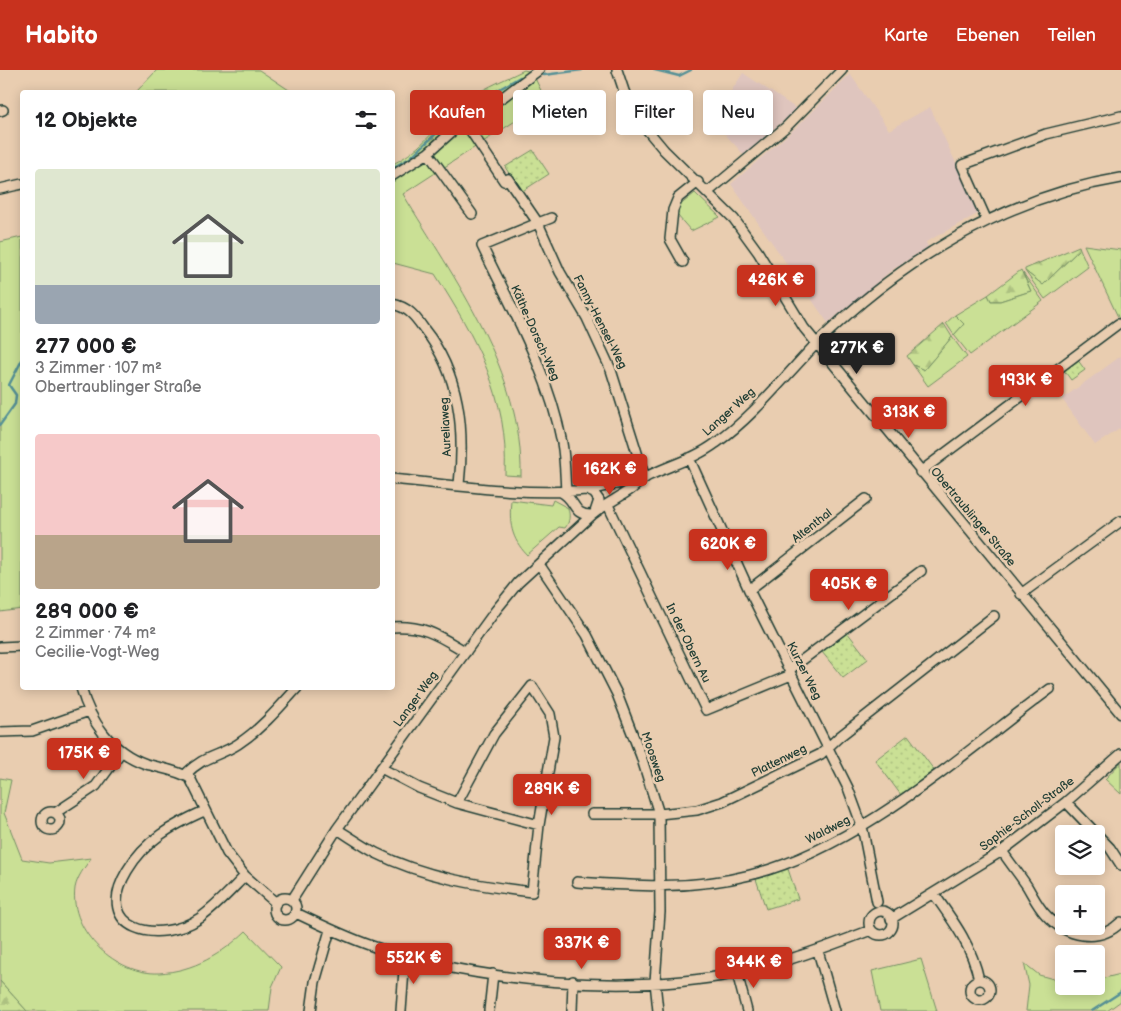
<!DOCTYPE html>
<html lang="de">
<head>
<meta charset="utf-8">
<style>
	:root { --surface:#fff; --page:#f2f2f2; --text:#202124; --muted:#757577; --accent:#c8321e }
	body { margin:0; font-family:"Balsamiq Sans",sans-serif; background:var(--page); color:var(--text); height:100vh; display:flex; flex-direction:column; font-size:19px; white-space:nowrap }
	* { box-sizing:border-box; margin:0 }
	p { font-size:16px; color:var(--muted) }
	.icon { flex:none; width:28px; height:28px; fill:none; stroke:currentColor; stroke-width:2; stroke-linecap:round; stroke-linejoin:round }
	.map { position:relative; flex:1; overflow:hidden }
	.sheet { position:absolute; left:20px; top:20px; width:375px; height:600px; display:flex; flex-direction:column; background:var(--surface); border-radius:5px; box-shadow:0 2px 12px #0003 }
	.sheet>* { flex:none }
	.top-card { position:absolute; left:410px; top:20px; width:475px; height:45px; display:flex; gap:10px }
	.tools { position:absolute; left:1055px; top:755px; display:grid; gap:10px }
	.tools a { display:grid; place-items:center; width:50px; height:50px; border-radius:5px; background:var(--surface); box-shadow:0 2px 12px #0003; font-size:25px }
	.price { position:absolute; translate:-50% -42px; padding:0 11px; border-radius:5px; background:var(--accent); color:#fff; font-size:16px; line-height:32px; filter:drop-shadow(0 1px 2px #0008) }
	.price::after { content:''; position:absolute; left:50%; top:30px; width:15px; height:11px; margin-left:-8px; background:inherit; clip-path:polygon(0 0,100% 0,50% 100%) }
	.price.selected { background:#222; color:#fff }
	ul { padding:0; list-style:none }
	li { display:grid; align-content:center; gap:10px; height:265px; padding:0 15px }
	li span { display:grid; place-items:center; height:155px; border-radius:5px; color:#555 }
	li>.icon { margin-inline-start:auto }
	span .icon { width:90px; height:90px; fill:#fffc; stroke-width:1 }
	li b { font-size:21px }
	h2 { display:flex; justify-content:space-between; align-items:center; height:60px; padding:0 15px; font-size:21px }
	.tag { padding:0 18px; border-radius:5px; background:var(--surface); box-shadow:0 2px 12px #0003; font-size:18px; line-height:45px }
	.tag.selected { background:var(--accent); color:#fff }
	header { display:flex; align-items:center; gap:30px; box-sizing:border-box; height:70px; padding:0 25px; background:var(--accent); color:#fff }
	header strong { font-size:24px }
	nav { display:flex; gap:28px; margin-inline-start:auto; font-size:18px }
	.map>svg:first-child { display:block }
</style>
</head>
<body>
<header>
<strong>Habito</strong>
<nav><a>Karte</a><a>Ebenen</a><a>Teilen</a></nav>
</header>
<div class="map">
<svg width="1121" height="941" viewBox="0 0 1121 941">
	<defs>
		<pattern id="grass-dots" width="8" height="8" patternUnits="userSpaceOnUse" patternTransform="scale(1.25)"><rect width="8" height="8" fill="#cae095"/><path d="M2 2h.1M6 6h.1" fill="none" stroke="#adc181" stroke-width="1.8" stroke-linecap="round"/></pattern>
		<pattern id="forest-firs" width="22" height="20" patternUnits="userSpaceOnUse" patternTransform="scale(1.25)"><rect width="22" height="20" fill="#cae095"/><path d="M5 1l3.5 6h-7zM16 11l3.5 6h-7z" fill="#adc181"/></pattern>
	</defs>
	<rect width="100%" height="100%" fill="#e9cdb0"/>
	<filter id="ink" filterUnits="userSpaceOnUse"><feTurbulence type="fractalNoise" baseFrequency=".02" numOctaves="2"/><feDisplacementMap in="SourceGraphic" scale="10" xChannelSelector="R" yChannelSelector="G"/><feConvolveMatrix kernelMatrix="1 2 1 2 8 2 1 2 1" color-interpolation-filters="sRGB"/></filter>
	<g filter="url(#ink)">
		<!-- built -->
		<path fill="#dfc5be" d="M 743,3 L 797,39 L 744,85 L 704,41 L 724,23 L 728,26 Z
			M 850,4 L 889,60 L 930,37 L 979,143 L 926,172 L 928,177 L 892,200 L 828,253 L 731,114 L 801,53 Z
			M 1121,286 L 1121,358 L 1095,375 L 1062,329 Z"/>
		<!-- grass -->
		<path fill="url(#grass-dots)" stroke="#748e64" d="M 533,80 L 549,104 L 521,122 L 505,97 Z
			M 1077,289 L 1085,300 L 1071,310 L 1063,299 Z
			M 847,562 L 868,589 L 843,608 L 822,582 Z
			M 908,665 L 934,700 L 901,725 L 875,690 Z
			M 788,799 L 798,829 L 766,839 L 756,809 Z"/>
		<!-- forest -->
		<path fill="url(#forest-firs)" stroke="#748e64" d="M 524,0 L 532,2 L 459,48 L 412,91 L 393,102 L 393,94 C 425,77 434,58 459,36 C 478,20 502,11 524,0 Z
			M 1079,176 L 1080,179 L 1043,215 L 1025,201 L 1025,199 Z
			M 1021,200 L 1031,221 L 1000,231 L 991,231 L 988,225 Z
			M 955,245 L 964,254 L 954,265 L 946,253 Z
			M 944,254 L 952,267 L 924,300 L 913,295 L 907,286 Z
			M 0,911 L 27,941 L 0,941 Z"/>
		<!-- green -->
		<path fill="#cae095" stroke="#748e64" d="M 157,0 L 259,0 L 292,22 L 136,22 Z
			M 532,2 L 546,31 L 403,124 C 455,210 523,302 521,406 L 505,405 C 509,326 476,269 435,204 L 393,193 L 392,102 L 412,91 L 459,48 Z
			M 695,123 L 720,147 L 691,161 L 677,145 L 679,136 Z
			M 22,167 L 22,539 L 0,542 L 0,172 Z
			M 1084,175 L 1121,180 L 1121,247 L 1119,249 Z
			M 1080,179 L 1088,197 L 1045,229 L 1025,201 L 1043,215 Z
			M 1023,203 L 1043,231 L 970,285 L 954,265 L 964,254 L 955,245 L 988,225 L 991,231 L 1000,231 L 1031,221 Z
			M 952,267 L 967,287 L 928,316 L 913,295 L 924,300 Z
			M 511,430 L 551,435 L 553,430 L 568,438 C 570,445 570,452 565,458 L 559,457 L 527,485 C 511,468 509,453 511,430 Z
			M 1121,692 L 1121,724 L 1105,709 Z
			M 0,708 L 11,710 L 4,743 L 22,789 L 49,793 L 91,788 C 85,797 77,807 75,818 C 69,862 117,905 159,903 C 194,901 222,884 246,861 L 281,897 L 272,917 L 269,941 L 27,941 L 0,911 Z
			M 921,889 L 937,941 L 880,941 L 872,901 Z
			M 1024,893 L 1039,905 L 1064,912 L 1064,916 L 1096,916 L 1096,910 L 1121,904 L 1121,931 L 1107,941 L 1026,941 L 1029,915 Z"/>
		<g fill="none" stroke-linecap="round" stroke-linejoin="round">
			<!-- stream -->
			<path stroke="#559096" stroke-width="2.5" d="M 655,0 L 679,6 L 691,0
				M 544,5 L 582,0
				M 392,98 L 410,88 L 457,44 L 520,7
				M 0,355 L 15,334 L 16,325 L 9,315 L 22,290
				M 0,940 L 1,941
				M 1092,941 L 1121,922"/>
			<!-- minor casing -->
			<g stroke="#1f3d34" stroke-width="12">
				<path id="minor" d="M 617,0 L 624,21 L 639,50 L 664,80 L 734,149 L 758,182 L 804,258 L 1121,644
					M 0,41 L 3,40
					M 464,51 L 504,111 L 508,109 L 538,153 L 482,176 C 512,239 549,303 562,373 C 565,389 565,406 566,422
					M 392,106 L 428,83
					M 0,119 L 22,114
					M 708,122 L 787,56 L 842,0
					M 472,144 L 428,83 L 464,51 L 503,27 L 539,0
					M 551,148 L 538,153 L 560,202 L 587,248 L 611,300 L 645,408
					M 987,151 L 962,95 L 1046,64 L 1121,46
					M 683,192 L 670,169 L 673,140 L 678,128 L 698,112
					M 392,234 C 408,237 415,246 424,259 C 460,304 465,359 459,415
					M 689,388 L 749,520 L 848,718 L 862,756 L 877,832
					M 920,402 L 1118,254
					M 392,409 C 453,415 525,426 586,420
					M 587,420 L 645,408
					M 587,420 L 594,423 L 599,430 L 595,442
					M 561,422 C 577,430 572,446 592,445 C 604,435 618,428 630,420 C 636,416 642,409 648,406 C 671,395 696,388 716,373 C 754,346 784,307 816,274 C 899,192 1004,127 1121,108
					M 608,435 L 706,640 L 791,605
					M 539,494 L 587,565 L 617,624 L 641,686 L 659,744 L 660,842 L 655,912 L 658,941
					M 749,520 L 866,429
					M 1021,524 L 1121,451
					M 392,557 C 425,555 439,566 466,582
					M 0,577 L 22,576
					M 789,600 L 921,501
					M 81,618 C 90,651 111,682 146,694 C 160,698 177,700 190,708 L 227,783 L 245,806 L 276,833
					M 0,662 L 32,661 L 89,641
					M 381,698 L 419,718 L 457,733 L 539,755
					M 185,705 C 204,685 218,687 238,674 C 261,659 279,638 297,618
					M 1066,732 L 1110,778 L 1121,795
					M 204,741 C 173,755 145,770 127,801 C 92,860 158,876 200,848 C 217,836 231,820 245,806
					M42 751a9 9 0 1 1 18 0a9 9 0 1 1-18 0Z
					M 55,743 L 96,716 L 121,682
					M 592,744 L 659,744 L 697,740 L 722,732 L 821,684 L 839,667 L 994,546
					M 337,759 C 350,767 363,776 376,783 C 423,807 480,816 532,822 L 539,755 L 554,667 L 550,644 L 532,616 L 494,664 L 457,733
					M 1002,781 C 1010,793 1019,804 1027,816 C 1033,826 1038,837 1046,845 C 1066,867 1099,874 1121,852
					M 577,812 C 636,816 691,820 750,805 C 857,779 962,684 1050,619
					M 934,824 C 954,852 972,876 979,910
					M274 839a11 11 0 1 1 22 0a11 11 0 1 1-22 0Z
					M 292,830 L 337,759 L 496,540 L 518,513 L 592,445
					M869 853a12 12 0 1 1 24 0a12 12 0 1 1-24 0Z
					M 296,843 C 321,855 346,867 372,876 C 476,913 630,925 738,903 C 784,893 827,877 871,860
					M 891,849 L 1002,781 L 1066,732 L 1121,684
					M 818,881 L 835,941
					M 737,903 L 747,941
					M970 920a10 10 0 1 1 20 0a10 10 0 1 1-20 0Z
					M 311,941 L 315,912 L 330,860
					M 401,941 L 405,886
					M 489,941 L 493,904
					M 572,941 L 573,911"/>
			</g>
			<!-- minor -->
			<use href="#minor" stroke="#e9cdb0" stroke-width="9"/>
		</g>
	</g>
	<g text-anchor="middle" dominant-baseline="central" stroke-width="5" stroke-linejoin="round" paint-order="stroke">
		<!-- street labels -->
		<g font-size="12" fill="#1f3d34" stroke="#e9cdb0">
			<text transform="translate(600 252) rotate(63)">Fanny-Hensel-Weg</text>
			<text transform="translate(535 263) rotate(66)">Käthe-Dorsch-Weg</text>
			<text transform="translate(729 342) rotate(-42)">Langer Weg</text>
			<text transform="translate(446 357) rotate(-93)">Aureliaweg</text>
			<text transform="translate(973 447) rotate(50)">Obertraublinger Straße</text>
			<text transform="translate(812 456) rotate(-38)">Altenthal</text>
			<text transform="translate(688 573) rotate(64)">In der Obern Au</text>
			<text transform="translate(804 601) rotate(63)">Kurzer Weg</text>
			<text transform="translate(416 629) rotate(-54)">Langer Weg</text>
			<text transform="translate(653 687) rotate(71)">Moosweg</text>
			<text transform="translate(779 691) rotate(-26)">Plattenweg</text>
			<text transform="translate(1027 744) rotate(-37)">Sophie-Scholl-Straße</text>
			<text transform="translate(828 760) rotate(-27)">Waldweg</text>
		</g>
	</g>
</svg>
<div class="tools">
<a><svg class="icon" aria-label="layers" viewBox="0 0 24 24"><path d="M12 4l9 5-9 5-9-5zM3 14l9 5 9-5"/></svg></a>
<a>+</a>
<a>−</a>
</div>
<b class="price" style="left:776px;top:237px">426K €</b>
<b class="price selected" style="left:857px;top:305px">277K €</b>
<b class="price" style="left:1026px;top:337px">193K €</b>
<b class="price" style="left:909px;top:369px">313K €</b>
<b class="price" style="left:610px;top:426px">162K €</b>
<b class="price" style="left:728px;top:501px">620K €</b>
<b class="price" style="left:849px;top:541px">405K €</b>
<b class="price" style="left:84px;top:710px">175K €</b>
<b class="price" style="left:552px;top:746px">289K €</b>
<b class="price" style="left:582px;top:900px">337K €</b>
<b class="price" style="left:414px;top:915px">552K €</b>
<b class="price" style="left:754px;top:919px">344K €</b>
<div class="top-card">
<a class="tag selected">Kaufen</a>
<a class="tag">Mieten</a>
<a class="tag">Filter</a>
<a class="tag">Neu</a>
</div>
<section class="sheet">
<h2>12 Objekte<svg class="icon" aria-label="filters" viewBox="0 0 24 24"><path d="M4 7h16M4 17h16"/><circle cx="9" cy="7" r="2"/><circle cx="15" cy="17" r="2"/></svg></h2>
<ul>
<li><span style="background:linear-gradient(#dfe7d0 75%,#9aa5b1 0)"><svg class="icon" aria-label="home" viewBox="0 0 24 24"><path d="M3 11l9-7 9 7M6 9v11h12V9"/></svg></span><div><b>277 000 €</b><p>3 Zimmer · 107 m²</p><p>Obertraublinger Straße</p></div></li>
<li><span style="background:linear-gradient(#f6c9c9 65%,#b9a48a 0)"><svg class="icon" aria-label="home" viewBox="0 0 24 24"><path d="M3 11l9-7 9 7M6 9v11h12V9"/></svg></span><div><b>289 000 €</b><p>2 Zimmer · 74 m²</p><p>Cecilie-Vogt-Weg</p></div></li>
</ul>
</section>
</div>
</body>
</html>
